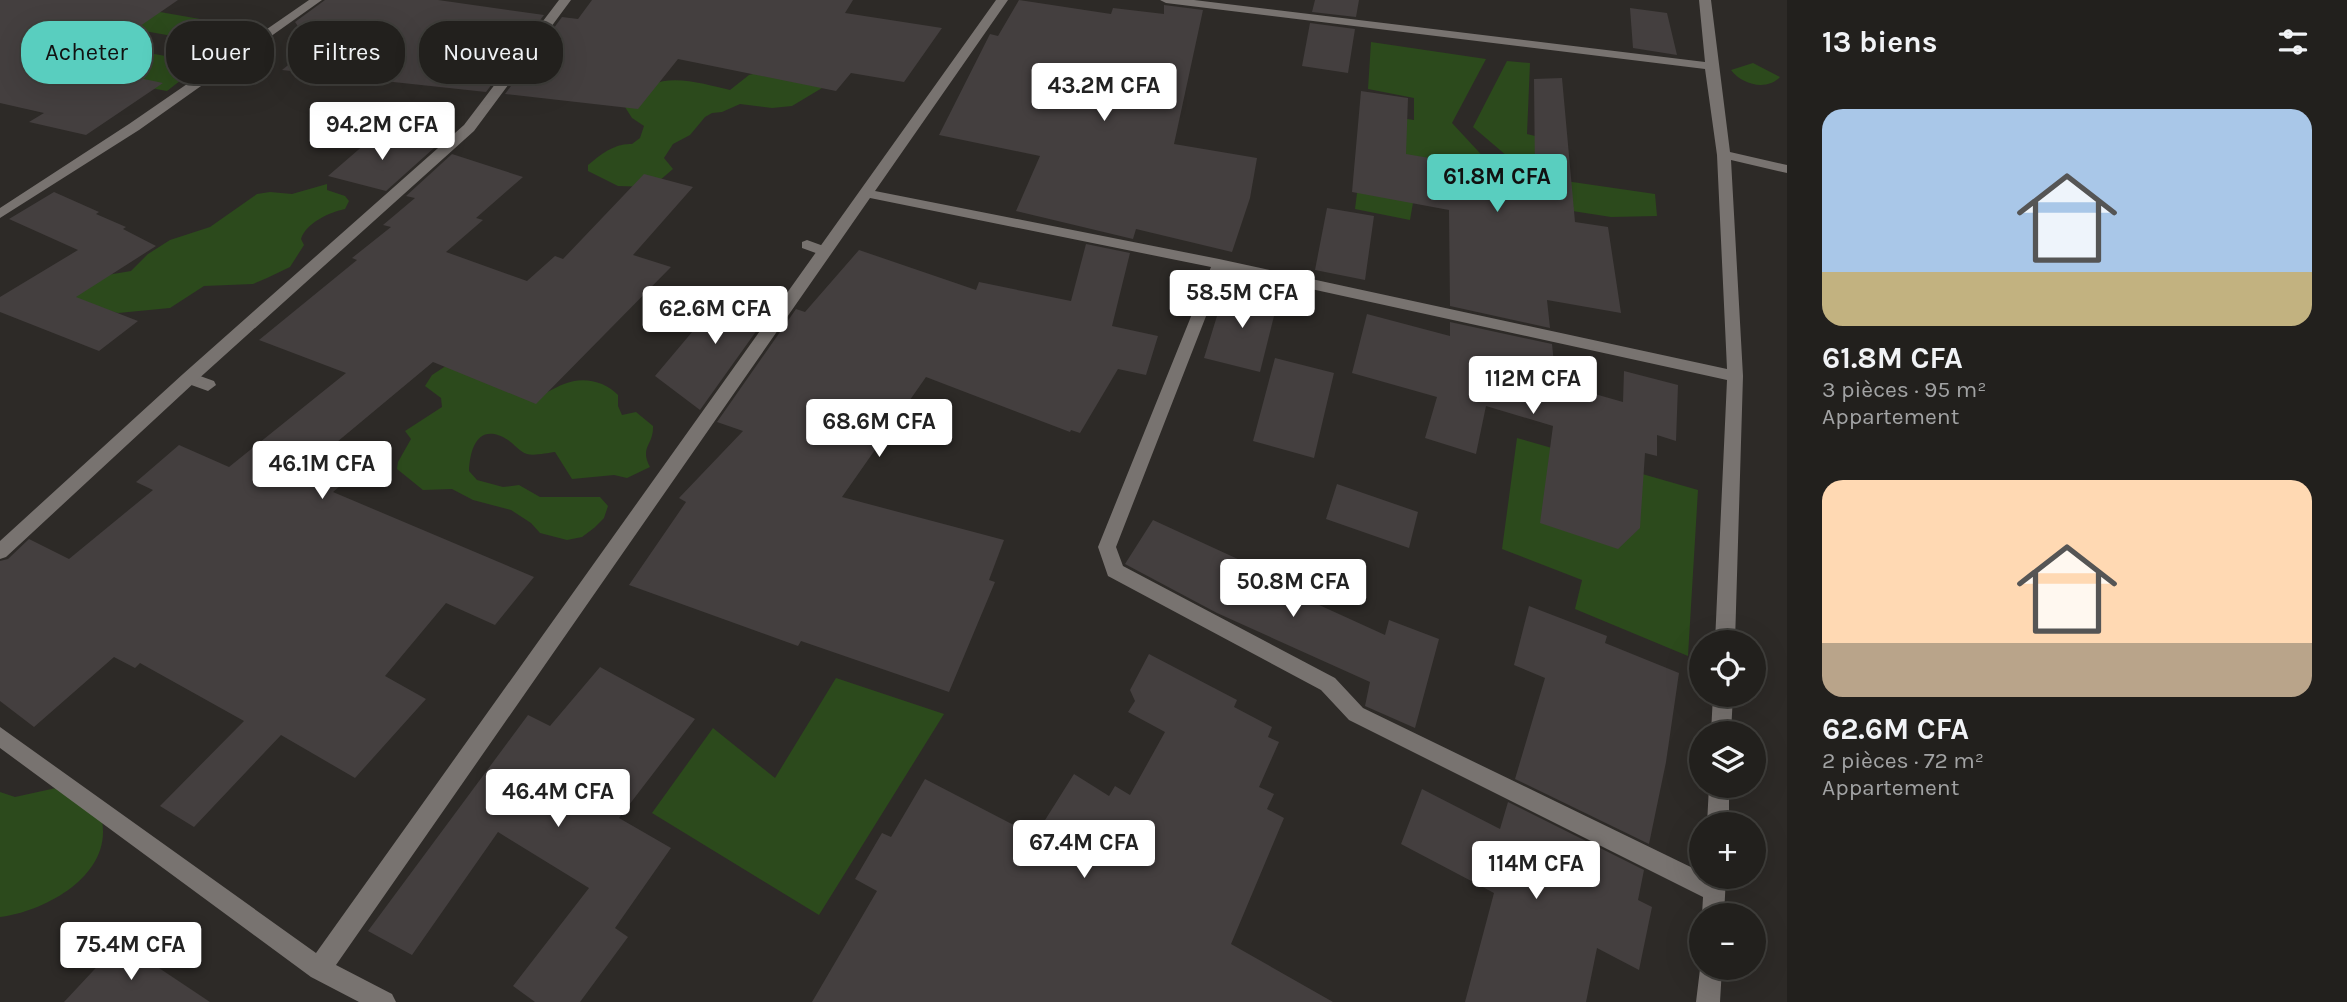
<!DOCTYPE html>
<html lang="fr">
<head>
<meta charset="utf-8">
<style>
	:root { --surface:#22201d; --page:#2e2d2a; --text:#f1f3f6; --muted:#a2a3a4; --line:#3f3e3b; --accent:#59cebf }
	body { margin:0; font-family:Karla,sans-serif; background:var(--page); color:var(--text); height:100vh; display:flex; flex-direction:column; font-size:26px; white-space:nowrap }
	* { box-sizing:border-box; margin:0 }
	p { font-size:23px; color:var(--muted) }
	.icon { flex:none; width:38px; height:38px; fill:none; stroke:currentColor; stroke-width:2; stroke-linecap:round; stroke-linejoin:round }
	.map { position:relative; flex:1; overflow:hidden }
	.side { display:flex; flex-direction:column; background:var(--surface); width:560px }
	.side>* { flex:none }
	.top-card { position:absolute; left:21px; top:21px; width:665px; height:63px; display:flex; gap:14px }
	.tools { position:absolute; left:1689px; top:630px; display:grid; gap:14px }
	.tools a { display:grid; place-items:center; width:77px; height:77px; border-radius:50%; background:var(--surface); box-shadow:0 7px 28px #0002,0 0 0 2px var(--line); font-size:35px }
	.price { position:absolute; translate:-50% -60px; padding:0 16px; border-radius:7px; background:#fff; color:#222; font-size:23px; line-height:46px; filter:drop-shadow(0 2px 4px #0008) }
	.price::after { content:''; position:absolute; left:50%; top:42px; width:21px; height:16px; margin-left:-10px; background:inherit; clip-path:polygon(0 0,100% 0,50% 100%) }
	.price.on { background:var(--accent); color:#111 }
	ul { padding:0; list-style:none }
	li { display:grid; align-content:center; gap:14px; height:371px; padding:0 35px }
	li span { display:grid; place-items:center; height:217px; border-radius:21px; color:#555 }
	li>.icon { margin-inline-start:auto }
	span .icon { width:126px; height:126px; fill:#fffc; stroke-width:1 }
	li b { font-size:30px }
	h2 { display:flex; justify-content:space-between; align-items:center; height:84px; padding:0 35px; font-size:30px }
	.tag { padding:0 24px; border-radius:28px; background:var(--surface); box-shadow:0 7px 28px #0002,0 0 0 2px var(--line); font-size:24px; line-height:63px }
	.tag.on { background:var(--accent); color:#111 }
	main { display:flex; flex:1; min-height:0 }
	.map>svg:first-child { display:block }
</style>
</head>
<body>
<main>
<div class="map">
<svg width="1787" height="1002" viewBox="0 0 1787 1002">
	<rect width="100%" height="100%" fill="#2d2a27"/>
	<!-- green -->
	<path fill="#2c4a1c" d="M 114,4 L 246,27 L 223,45 L 88,21 Z
		M 1371,42 L 1486,59 L 1452,123 L 1490,164 L 1445,157 L 1420,162 L 1410,220 L 1355,209 L 1367,113 L 1414,120 L 1414,98 L 1368,89 Z
		M 133,50 L 203,63 L 167,91 L 95,78 Z
		M 1507,61 L 1530,63 L 1527,134 L 1535,136 L 1535,170 L 1509,165 L 1507,156 L 1473,127 Z
		M 1753,63 L 1780,77 C 1767,91 1742,85 1731,70 Z
		M 760,72 L 827,85 L 792,106 L 772,108 L 740,104 L 722,112 L 712,113 L 705,117 L 690,135 L 673,144 L 664,158 L 673,169 L 652,187 L 618,186 L 588,171 L 588,165 C 601,154 615,143 632,144 L 640,138 L 644,126 L 632,118 L 625,107 C 633,100 642,90 652,85 C 673,74 708,85 730,90 L 749,75 Z
		M 1538,177 L 1655,194 L 1657,216 L 1611,217 L 1566,210 Z
		M 327,184 L 327,190 L 345,196 L 349,201 L 345,209 C 330,212 306,223 301,239 L 304,245 L 290,267 L 267,278 L 253,284 L 204,286 L 170,308 L 118,313 L 69,300 L 95,277 L 131,271 L 148,254 L 170,240 L 210,227 L 257,194 L 270,192 L 292,194 Z
		M 455,360 L 537,395 C 549,393 553,388 564,384 C 582,376 605,381 618,395 L 618,406 L 622,415 L 636,412 L 653,426 C 654,445 639,447 650,467 L 627,478 L 614,475 L 572,479 L 555,452 C 547,453 534,456 527,454 C 520,452 514,444 508,440 C 479,422 470,447 469,471 L 477,480 L 503,487 L 519,485 L 540,497 L 600,497 L 608,506 L 604,518 L 594,528 L 582,537 L 567,540 L 540,533 L 531,523 L 511,510 L 473,500 L 452,489 L 423,490 L 397,469 L 398,462 L 411,439 L 405,431 L 442,407 L 441,398 L 425,386 L 432,375 Z
		M 1517,438 L 1698,490 L 1688,656 L 1575,609 L 1582,580 L 1502,549 Z
		M 836,678 L 944,714 L 819,915 L 652,813 L 713,728 L 775,778 Z
		M 56,788 L 102,821 C 112,875 46,911 0,917 L 0,792 L 15,797 Z"/>
	<!-- building -->
	<path fill="#443f3f" d="M 0,0 L 178,0 L 82,66 L 163,83 L 86,135 L 29,122 L 44,113 L 0,103 Z
		M 325,0 L 438,0 L 544,15 L 486,92 L 282,70 L 312,46 L 295,22 Z
		M 592,0 L 853,0 L 845,13 L 942,28 L 904,82 L 851,73 L 836,91 L 678,59 L 638,109 L 505,94 L 562,17 L 578,19 Z
		M 1019,0 L 1111,14 L 1113,8 L 1164,14 L 1164,5 L 1203,10 L 1174,144 L 1257,158 L 1250,198 L 1232,252 L 1136,229 L 1133,239 L 1016,211 L 1040,156 L 939,135 L 990,34 L 998,36 Z
		M 1315,0 L 1359,0 L 1356,17 L 1312,12 Z
		M 1630,8 L 1667,13 L 1677,55 L 1633,48 Z
		M 1310,23 L 1355,29 L 1348,73 L 1302,66 Z
		M 1562,78 L 1575,222 L 1608,227 L 1621,313 L 1547,300 L 1550,328 L 1450,306 L 1449,210 L 1352,192 L 1361,91 L 1408,98 L 1406,154 L 1535,176 L 1534,79 Z
		M 380,131 L 434,148 L 386,191 L 328,176 Z
		M 452,154 L 523,177 L 476,218 L 483,220 L 446,252 L 527,281 L 555,256 L 563,259 L 644,174 L 693,187 L 633,255 L 671,267 L 536,404 L 433,362 L 313,462 L 348,479 L 333,492 L 534,577 L 495,625 L 446,603 L 385,676 L 426,699 L 355,778 L 281,735 L 194,827 L 160,806 L 244,721 L 140,663 L 135,668 L 114,657 L 34,727 L 0,701 L 0,561 L 8,559 L 29,539 L 69,559 L 153,490 L 136,482 L 179,445 L 229,467 L 346,373 L 259,340 L 357,260 L 352,258 L 391,227 L 383,225 L 415,198 L 406,196 Z
		M 54,192 L 99,212 L 96,214 L 126,227 L 123,229 L 156,246 L 76,297 L 138,321 L 99,351 L 0,312 L 0,297 L 78,250 L 9,219 Z
		M 1327,208 L 1374,216 L 1365,280 L 1315,270 Z
		M 1086,244 L 1130,253 L 1112,326 L 1158,336 L 1146,375 L 1118,369 L 1080,433 L 1071,430 L 1070,432 L 926,377 L 842,497 L 1004,540 L 989,580 L 995,582 L 949,692 L 801,641 L 798,646 L 629,585 L 686,502 L 679,498 L 743,431 L 717,422 L 796,309 L 805,312 L 859,250 L 976,290 L 979,282 L 1071,301 Z
		M 730,287 L 777,302 L 700,410 L 655,376 Z
		M 1226,287 L 1278,300 L 1260,372 L 1204,358 Z
		M 1367,314 L 1450,336 L 1450,322 L 1552,344 L 1556,383 L 1623,402 L 1624,371 L 1678,385 L 1676,441 L 1657,435 L 1657,456 L 1645,453 L 1640,528 L 1618,549 L 1540,523 L 1553,426 L 1486,406 L 1476,454 L 1425,438 L 1437,397 L 1352,373 Z
		M 1275,358 L 1334,373 L 1314,458 L 1253,441 Z
		M 1337,484 L 1418,512 L 1409,548 L 1326,519 Z
		M 1153,520 L 1277,577 L 1273,584 L 1385,635 L 1389,620 L 1439,639 L 1415,728 L 1365,706 L 1370,682 L 1217,613 L 1125,564 Z
		M 1529,606 L 1607,636 L 1605,643 L 1679,673 L 1666,762 L 1649,844 L 1515,779 L 1545,678 L 1514,665 Z
		M 1149,654 L 1237,700 L 1234,707 L 1272,727 L 1268,737 L 1279,742 L 1259,787 L 1274,794 L 1267,809 L 1284,818 L 1231,944 L 1333,1002 L 812,1002 L 877,891 L 855,879 L 882,833 L 891,837 L 925,779 L 1035,836 L 1074,774 L 1109,796 L 1115,786 L 1130,795 L 1165,732 L 1128,712 L 1135,701 L 1130,690 Z
		M 600,667 L 695,719 L 619,818 L 671,848 L 615,928 L 628,937 L 580,1002 L 535,1002 L 513,986 L 589,888 L 498,832 L 412,955 L 368,931 L 528,715 L 550,726 Z
		M 1422,789 L 1500,829 L 1508,802 L 1644,870 L 1638,900 L 1652,907 L 1639,970 L 1597,948 L 1586,1002 L 1465,1002 L 1494,893 L 1401,844 Z
		M 120,942 L 210,1002 L 64,1002 Z"/>
	<g fill="none" stroke-linecap="round" stroke-linejoin="round">
		<!-- lane -->
		<path fill="#787370" fill-rule="evenodd" d="M 807,240 L 829,248 L 831,251 L 824,256 L 802,248 L 802,242 Z
			M 189,372 L 214,381 L 216,385 L 208,391 L 183,382 L 181,378 Z"/>
		<!-- street -->
		<path fill="#787370" fill-rule="evenodd" d="M 309,0 L 322,0 L 139,130 L 0,218 L 0,208 L 129,124 Z
			M 559,0 L 571,0 L 474,131 L 195,382 L 6,557 L 0,559 L 0,541 L 183,374 L 464,125 Z
			M 996,0 L 1008,0 L 875,191 L 1219,259 L 1727,369 L 1717,155 L 1705,69 L 1166,3 L 1160,0 L 1194,0 L 1705,62 L 1699,0 L 1711,0 L 1730,152 L 1787,165 L 1787,173 L 1731,160 L 1743,376 L 1735,642 L 1715,642 L 1727,380 L 1224,270 L 1116,547 L 1123,566 L 1335,678 L 1363,708 L 1701,872 L 1701,877 L 1726,877 L 1724,915 L 1702,915 L 1703,897 L 1349,720 L 1321,690 L 1108,576 L 1098,547 L 1211,267 L 870,198 L 336,965 L 392,994 L 396,1002 L 359,1002 L 311,977 L 0,748 L 0,727 L 316,953 Z
			M 1713,695 L 1733,695 L 1731,733 L 1711,733 Z
			M 1709,786 L 1729,786 L 1729,824 L 1707,824 Z
			M 1701,961 L 1701,968 L 1722,968 L 1720,1002 L 1696,1002 Z"/>
	</g>
</svg>
<div class="tools">
<a><svg class="icon" aria-label="locate" viewBox="0 0 24 24"><circle cx="12" cy="12" r="6"/><path d="M12 2v4M12 18v4M2 12h4M18 12h4"/></svg></a>
<a><svg class="icon" aria-label="layers" viewBox="0 0 24 24"><path d="M12 4l9 5-9 5-9-5zM3 14l9 5 9-5"/></svg></a>
<a>+</a>
<a>−</a>
</div>
<b class="price" style="left:1104px;top:123px">43.2M CFA</b>
<b class="price" style="left:382px;top:162px">94.2M CFA</b>
<b class="price on" style="left:1497px;top:214px">61.8M CFA</b>
<b class="price" style="left:1242px;top:330px">58.5M CFA</b>
<b class="price" style="left:715px;top:346px">62.6M CFA</b>
<b class="price" style="left:1533px;top:416px">112M CFA</b>
<b class="price" style="left:879px;top:459px">68.6M CFA</b>
<b class="price" style="left:322px;top:501px">46.1M CFA</b>
<b class="price" style="left:1293px;top:619px">50.8M CFA</b>
<b class="price" style="left:558px;top:829px">46.4M CFA</b>
<b class="price" style="left:1084px;top:880px">67.4M CFA</b>
<b class="price" style="left:1536px;top:901px">114M CFA</b>
<b class="price" style="left:131px;top:982px">75.4M CFA</b>
<div class="top-card">
<a class="tag on">Acheter</a>
<a class="tag">Louer</a>
<a class="tag">Filtres</a>
<a class="tag">Nouveau</a>
</div>
</div>
<section class="side">
<h2>13 biens<svg class="icon" aria-label="filters" viewBox="0 0 24 24"><path d="M4 7h16M4 17h16"/><circle cx="9" cy="7" r="2"/><circle cx="15" cy="17" r="2"/></svg></h2>
<ul>
<li><span style="background:linear-gradient(#a9c7e8 75%,#c2b280 0)"><svg class="icon" aria-label="home" viewBox="0 0 24 24"><path d="M3 11l9-7 9 7M6 9v11h12V9"/></svg></span><div><b>61.8M CFA</b><p>3 pièces · 95 m²</p><p>Appartement</p></div></li>
<li><span style="background:linear-gradient(#ffd9b3 75%,#b9a48a 0)"><svg class="icon" aria-label="home" viewBox="0 0 24 24"><path d="M3 11l9-7 9 7M6 9v11h12V9"/></svg></span><div><b>62.6M CFA</b><p>2 pièces · 72 m²</p><p>Appartement</p></div></li>
</ul>
</section>
</main>
</body>
</html>
